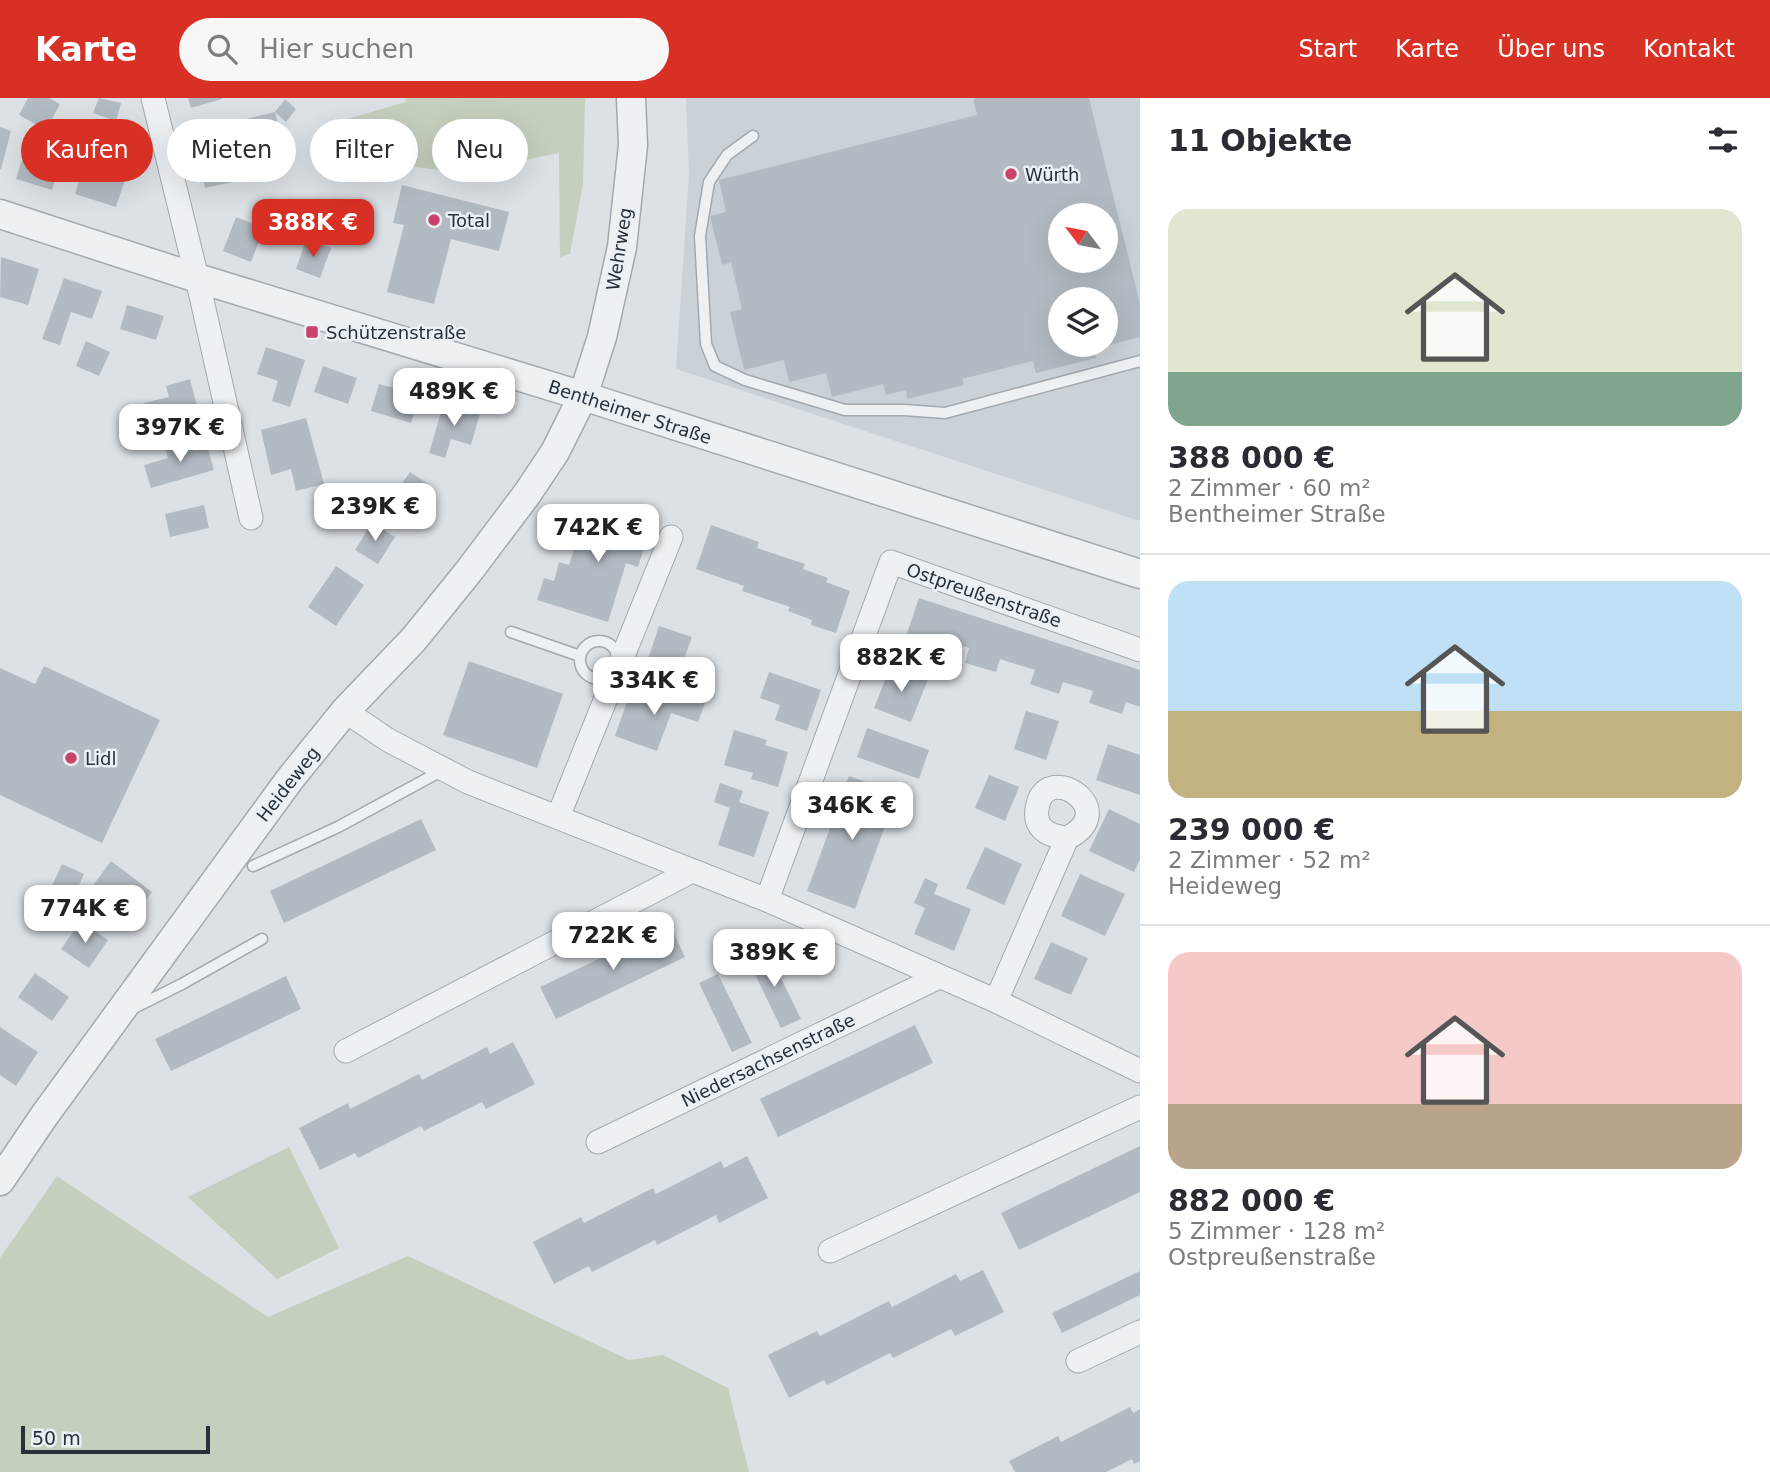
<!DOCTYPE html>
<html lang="de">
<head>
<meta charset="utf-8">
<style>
	:root { --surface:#fff; --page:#f7f7f7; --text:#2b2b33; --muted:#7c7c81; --line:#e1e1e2; --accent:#d93025 }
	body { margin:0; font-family:"DejaVu Sans",sans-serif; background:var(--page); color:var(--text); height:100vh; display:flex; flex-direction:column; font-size:26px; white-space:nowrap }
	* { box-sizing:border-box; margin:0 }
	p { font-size:23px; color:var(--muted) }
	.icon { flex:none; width:38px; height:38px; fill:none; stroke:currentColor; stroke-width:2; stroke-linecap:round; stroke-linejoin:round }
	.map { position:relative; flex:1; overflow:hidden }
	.side { display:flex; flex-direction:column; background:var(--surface); width:630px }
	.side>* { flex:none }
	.guide { position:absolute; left:21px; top:21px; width:665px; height:63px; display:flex; gap:14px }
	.needle { width:46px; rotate:302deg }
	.fabs { position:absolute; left:1048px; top:105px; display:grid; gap:14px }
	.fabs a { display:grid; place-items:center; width:70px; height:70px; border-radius:50%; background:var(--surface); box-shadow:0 7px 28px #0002; font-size:35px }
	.scale { position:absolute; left:21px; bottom:18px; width:189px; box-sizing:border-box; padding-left:7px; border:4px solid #26313b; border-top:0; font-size:19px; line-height:24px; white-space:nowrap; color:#26313b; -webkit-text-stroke:5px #ebf0f4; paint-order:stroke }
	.price { position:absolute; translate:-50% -60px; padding:0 16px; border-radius:14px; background:#fff; color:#222; font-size:23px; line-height:46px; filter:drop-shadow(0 2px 4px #0008) }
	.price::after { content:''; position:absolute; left:50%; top:42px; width:21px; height:16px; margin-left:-10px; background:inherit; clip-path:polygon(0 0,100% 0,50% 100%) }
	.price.current { background:var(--accent); color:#fff }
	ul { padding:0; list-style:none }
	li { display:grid; align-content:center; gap:14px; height:371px; padding:0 28px }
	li+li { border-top:2px solid var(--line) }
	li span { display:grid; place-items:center; height:217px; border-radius:21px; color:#555 }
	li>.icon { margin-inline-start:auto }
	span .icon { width:126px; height:126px; fill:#fffc; stroke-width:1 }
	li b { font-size:30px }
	h2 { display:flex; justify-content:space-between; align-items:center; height:84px; padding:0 28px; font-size:30px }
	.chip { padding:0 24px; border-radius:32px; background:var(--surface); box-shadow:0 7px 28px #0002; font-size:24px; line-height:63px }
	.chip.current { background:var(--accent); color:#fff }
	header { display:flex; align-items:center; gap:42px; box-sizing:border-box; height:98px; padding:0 35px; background:var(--accent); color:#fff }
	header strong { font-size:33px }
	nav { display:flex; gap:38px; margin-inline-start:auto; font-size:24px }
	.search { width:490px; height:63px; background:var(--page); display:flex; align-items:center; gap:18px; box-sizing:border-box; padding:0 24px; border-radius:38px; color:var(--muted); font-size:26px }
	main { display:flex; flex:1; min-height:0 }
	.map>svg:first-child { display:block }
</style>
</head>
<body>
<header>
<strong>Karte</strong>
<div class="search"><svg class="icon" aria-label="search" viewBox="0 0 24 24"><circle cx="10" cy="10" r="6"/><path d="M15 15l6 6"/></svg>Hier suchen</div>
<nav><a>Start</a><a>Karte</a><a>Über uns</a><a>Kontakt</a></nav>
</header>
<main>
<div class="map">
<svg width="1140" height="1374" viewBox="0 0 1140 1374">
	<rect width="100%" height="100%" fill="#dce1e6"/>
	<!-- built -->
	<path fill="#cad1d7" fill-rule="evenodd" d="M 686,0 L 1140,0 L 1140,423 L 676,271 L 689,77 ZM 1060,117 L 1106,117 L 1106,163 L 1060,163 ZM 1060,201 L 1106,201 L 1106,247 L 1060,247 Z"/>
	<!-- green -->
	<path fill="#c5cfbd" d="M 405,0 L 585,0 L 583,86 L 570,156 L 560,159 L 559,55 L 459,75 L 350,60 L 330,26 L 406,4 Z
		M 289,1049 L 339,1150 L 277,1181 L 188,1099 Z
		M 57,1078 L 268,1219 L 408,1158 L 629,1262 L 663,1257 L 728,1290 L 749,1374 L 0,1374 L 0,1160 Z"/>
	<!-- building -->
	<path fill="#b3bbc2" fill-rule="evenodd" d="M 28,0 L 49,0 L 60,6 L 46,32 L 19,17 Z
		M 99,0 L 121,5 L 116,23 L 93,15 Z
		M 188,0 L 222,0 L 222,1 L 191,10 Z
		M 977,0 L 1089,0 L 1140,206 L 1140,239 L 1094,251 L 1096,260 L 1036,275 L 1033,263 L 962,281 L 964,287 L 907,301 L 906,292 L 886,297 L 883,286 L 832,299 L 826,275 L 789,284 L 784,262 L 744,272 L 730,214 L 742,211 L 731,164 L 722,167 L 710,118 L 726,114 L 719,82 L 977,17 L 973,1 ZM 1060,117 L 1106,117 L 1106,163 L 1060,163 ZM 1060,201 L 1106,201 L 1106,247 L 1060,247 Z
		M 285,1 L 296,11 L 286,24 L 275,14 Z
		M 275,14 L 281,39 L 255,45 L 262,78 L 205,90 L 193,38 L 231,30 L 233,41 L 249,36 L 246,21 Z
		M 98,26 L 139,39 L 116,109 L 75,96 L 85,62 L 75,59 L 70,73 L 59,69 L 52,92 L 16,81 L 30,35 L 67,47 L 73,32 L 93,40 Z
		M 0,29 L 11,33 L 1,71 L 0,71 Z
		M 402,87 L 509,114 L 499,153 L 451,141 L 434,206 L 387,194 L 404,127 L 393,125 Z
		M 236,119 L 264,130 L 251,164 L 223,153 Z
		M 306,142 L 331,150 L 320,180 L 296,171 Z
		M 1,159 L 39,171 L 28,207 L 0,199 Z
		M 64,180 L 102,193 L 92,221 L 71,214 L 60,247 L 42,241 Z
		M 127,207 L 164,218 L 156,242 L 120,231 Z
		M 86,243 L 110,254 L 99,278 L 76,268 Z
		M 266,249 L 305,262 L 290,309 L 272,303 L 278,283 L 257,276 Z
		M 323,268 L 357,280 L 348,306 L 314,294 Z
		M 190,281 L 200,320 L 174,328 L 171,317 L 149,323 L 144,305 L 169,299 L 166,288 Z
		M 379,286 L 419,297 L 411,325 L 371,313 Z
		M 444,304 L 480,315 L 471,347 L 451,341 L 445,360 L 429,355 Z
		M 306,320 L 324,386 L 296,393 L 291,371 L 271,377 L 261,332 Z
		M 205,341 L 214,372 L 151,390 L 144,367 L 168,360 L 166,352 Z
		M 410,374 L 430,387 L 410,416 L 390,403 Z
		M 204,407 L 209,430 L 170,439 L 165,416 Z
		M 613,408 L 653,420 L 638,469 L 626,465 L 608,524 L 537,502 L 544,480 L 554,483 L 559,464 L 569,467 L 585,418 L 608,425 Z
		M 372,425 L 395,439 L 378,466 L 355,452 Z
		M 711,427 L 759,444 L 757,450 L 805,466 L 803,471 L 828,480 L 826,484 L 850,493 L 836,535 L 811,527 L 812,522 L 788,513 L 790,509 L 742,493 L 744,488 L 696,471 Z
		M 336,468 L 364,487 L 336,528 L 308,509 Z
		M 919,500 L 1140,572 L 1140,609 L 1126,604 L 1122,616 L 1089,605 L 1093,593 L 1063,584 L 1059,596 L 1030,586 L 1035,572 L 1000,561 L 996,574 L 965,565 L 969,550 L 941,541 L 936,555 L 904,544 Z
		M 659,528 L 692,539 L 678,578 L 646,567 Z
		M 469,563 L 563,596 L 537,670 L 443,637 Z
		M 891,567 L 928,581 L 911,624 L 874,610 Z
		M 44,568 L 160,622 L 102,745 L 0,697 L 0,570 L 35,586 Z
		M 769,574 L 821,592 L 807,633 L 775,622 L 780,607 L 760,600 Z
		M 631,592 L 666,604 L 670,592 L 705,605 L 698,624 L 671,615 L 657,653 L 615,638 Z
		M 1026,613 L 1059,623 L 1046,662 L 1014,651 Z
		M 867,630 L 929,652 L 919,681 L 857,659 Z
		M 734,632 L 767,642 L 765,647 L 788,654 L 778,689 L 751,681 L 753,675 L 724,667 Z
		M 1108,646 L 1140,657 L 1140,697 L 1096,682 Z
		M 989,677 L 1019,689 L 1005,723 L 975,710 Z
		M 849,678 L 897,695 L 855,811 L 807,793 Z
		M 720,685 L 743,693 L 739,704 L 769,714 L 754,759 L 718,747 L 730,710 L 714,704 Z
		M 1109,711 L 1140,726 L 1140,761 L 1134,774 L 1089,753 Z
		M 421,721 L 436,752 L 284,825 L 270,793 Z
		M 985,749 L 1022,766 L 1004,807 L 966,790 Z
		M 111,763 L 152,794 L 127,828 L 86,797 Z
		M 62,766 L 84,776 L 71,805 L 49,794 Z
		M 1080,776 L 1125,796 L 1105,838 L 1061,818 Z
		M 925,780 L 938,786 L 934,796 L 971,811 L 954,853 L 914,836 L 925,810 L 914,805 Z
		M 81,823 L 108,842 L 89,870 L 61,851 Z
		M 670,827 L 685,859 L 556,921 L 540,889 Z
		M 1051,844 L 1088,860 L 1071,897 L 1034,881 Z
		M 767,852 L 801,921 L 781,930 L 748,862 Z
		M 35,875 L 69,899 L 52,923 L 18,899 Z
		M 718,876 L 752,945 L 732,954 L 699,885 Z
		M 286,878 L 301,911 L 171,973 L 155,941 Z
		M 915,927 L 933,965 L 778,1039 L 760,1001 Z
		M 0,929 L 38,954 L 16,988 L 0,977 Z
		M 513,944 L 535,986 L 486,1011 L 482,1004 L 424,1033 L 421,1028 L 358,1060 L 355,1055 L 320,1072 L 299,1030 L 348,1005 L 350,1011 L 419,976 L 422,982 L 487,949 L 490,956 Z
		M 1140,1048 L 1140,1094 L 1019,1152 L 1001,1115 Z
		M 747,1058 L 768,1100 L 719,1125 L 716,1117 L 657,1147 L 655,1142 L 592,1174 L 589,1168 L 554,1186 L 533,1144 L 581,1119 L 584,1125 L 653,1090 L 656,1096 L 721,1063 L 724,1070 Z
		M 983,1172 L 1004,1214 L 955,1238 L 951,1231 L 893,1260 L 890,1255 L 827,1287 L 824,1282 L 789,1300 L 768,1257 L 817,1233 L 820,1238 L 889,1203 L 892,1209 L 956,1176 L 960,1183 Z
		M 1140,1173 L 1140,1197 L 1062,1235 L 1052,1215 Z
		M 1130,1309 L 1133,1315 L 1140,1311 L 1140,1363 L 1134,1366 L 1132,1361 L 1106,1374 L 1015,1374 L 1009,1363 L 1058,1338 L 1061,1344 Z"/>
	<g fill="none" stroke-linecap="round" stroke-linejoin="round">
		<!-- service casing -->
		<g stroke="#a2a9af" stroke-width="13">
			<path id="service" d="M 753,38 L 727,57 L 709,84 L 700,138 L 706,246 L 715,268 L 745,282 L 845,312 L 904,312 L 945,315 L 1140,263
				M 511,534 L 580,558
				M580 562a19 19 0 1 1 38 0a19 19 0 1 1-38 0Z
				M 253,768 L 338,729 L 443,672
				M 132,911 L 182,886 L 262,841"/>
		</g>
		<!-- minor casing -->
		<g stroke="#a2a9af" stroke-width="25">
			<path id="minor" d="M 153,0 L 197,180 L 251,420
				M 345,613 L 388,642 L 468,684 L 767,802 L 996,903 L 1140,973
				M 558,719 L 671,439
				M 767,802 L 891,464 L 1140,552
				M 996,903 L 1067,740 C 1122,713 1049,663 1038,706 C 1032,729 1046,738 1067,740
				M 346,953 L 692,773
				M 598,1044 L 939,879
				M 830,1153 L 1140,1009
				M 1078,1263 L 1140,1234"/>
		</g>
		<!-- tertiary casing -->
		<g stroke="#a2a9af" stroke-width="31">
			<path id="tertiary" d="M 0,116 L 197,180 L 583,298 L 1140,476
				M 0,1083 L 44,1018 L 290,681 L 345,613 L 414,541 L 469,473 L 527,396 L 555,354 L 583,298 L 602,239 L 622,149 L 633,47 L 631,0"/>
		</g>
		<!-- service -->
		<use href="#service" stroke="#eef1f4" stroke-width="10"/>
		<!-- minor -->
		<use href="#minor" stroke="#eef1f4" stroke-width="23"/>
		<!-- tertiary -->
		<use href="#tertiary" stroke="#eef1f4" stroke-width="28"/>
	</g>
	<!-- markers -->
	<g fill="#c9436b" stroke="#ebf0f4" stroke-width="2.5">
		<circle cx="1011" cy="76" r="7"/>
		<circle cx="434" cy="122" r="7"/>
		<rect x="305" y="227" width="14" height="14" rx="3.5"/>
		<circle cx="71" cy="660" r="7"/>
	</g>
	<g text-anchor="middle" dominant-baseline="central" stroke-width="5" stroke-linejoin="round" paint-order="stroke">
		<!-- poi labels -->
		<g font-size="18" fill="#26313b" stroke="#ebf0f4" text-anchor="start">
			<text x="1025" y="76">Würth</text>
			<text x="448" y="122">Total</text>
			<text x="326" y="234">Schützenstraße</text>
			<text x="85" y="660">Lidl</text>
		</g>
		<!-- street labels -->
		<g font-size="18" fill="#26313b" stroke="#ebf0f4">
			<text transform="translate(619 151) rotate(-81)">Wehrweg</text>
			<text transform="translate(630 314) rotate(18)">Bentheimer Straße</text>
			<text transform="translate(984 497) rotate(19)">Ostpreußenstraße</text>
			<text transform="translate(288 686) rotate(-52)">Heideweg</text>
			<text transform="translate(768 962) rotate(-26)">Niedersachsenstraße</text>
		</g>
	</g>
</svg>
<div class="fabs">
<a><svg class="needle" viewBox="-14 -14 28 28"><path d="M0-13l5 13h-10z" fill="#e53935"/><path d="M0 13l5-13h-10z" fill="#7c7c81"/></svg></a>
<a><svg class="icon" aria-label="layers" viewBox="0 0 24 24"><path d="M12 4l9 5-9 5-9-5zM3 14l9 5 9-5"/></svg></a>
</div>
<div class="scale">50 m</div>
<b class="price current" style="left:313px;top:161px">388K €</b>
<b class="price" style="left:454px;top:330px">489K €</b>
<b class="price" style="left:180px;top:366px">397K €</b>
<b class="price" style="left:375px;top:445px">239K €</b>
<b class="price" style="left:598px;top:466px">742K €</b>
<b class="price" style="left:901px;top:596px">882K €</b>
<b class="price" style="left:654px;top:619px">334K €</b>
<b class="price" style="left:852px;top:744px">346K €</b>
<b class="price" style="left:85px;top:847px">774K €</b>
<b class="price" style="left:613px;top:874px">722K €</b>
<b class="price" style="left:774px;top:891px">389K €</b>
<div class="guide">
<a class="chip current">Kaufen</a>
<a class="chip">Mieten</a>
<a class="chip">Filter</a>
<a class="chip">Neu</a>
</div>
</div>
<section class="side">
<h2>11 Objekte<svg class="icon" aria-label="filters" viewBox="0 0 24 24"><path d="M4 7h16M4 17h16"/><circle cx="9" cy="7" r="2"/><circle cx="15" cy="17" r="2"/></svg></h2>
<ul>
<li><span style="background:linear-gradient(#dfe7d0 75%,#7fa58c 0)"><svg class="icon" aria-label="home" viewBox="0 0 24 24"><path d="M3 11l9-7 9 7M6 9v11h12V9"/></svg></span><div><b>388 000 €</b><p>2 Zimmer · 60 m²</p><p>Bentheimer Straße</p></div></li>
<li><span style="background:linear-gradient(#bfe0f5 60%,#c2b280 0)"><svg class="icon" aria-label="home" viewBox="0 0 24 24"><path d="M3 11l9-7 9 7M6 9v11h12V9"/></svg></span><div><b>239 000 €</b><p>2 Zimmer · 52 m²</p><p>Heideweg</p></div></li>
<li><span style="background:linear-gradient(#f6c9c9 70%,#b9a48a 0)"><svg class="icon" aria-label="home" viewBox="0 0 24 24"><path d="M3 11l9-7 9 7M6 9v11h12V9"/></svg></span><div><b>882 000 €</b><p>5 Zimmer · 128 m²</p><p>Ostpreußenstraße</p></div></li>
</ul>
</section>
</main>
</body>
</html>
